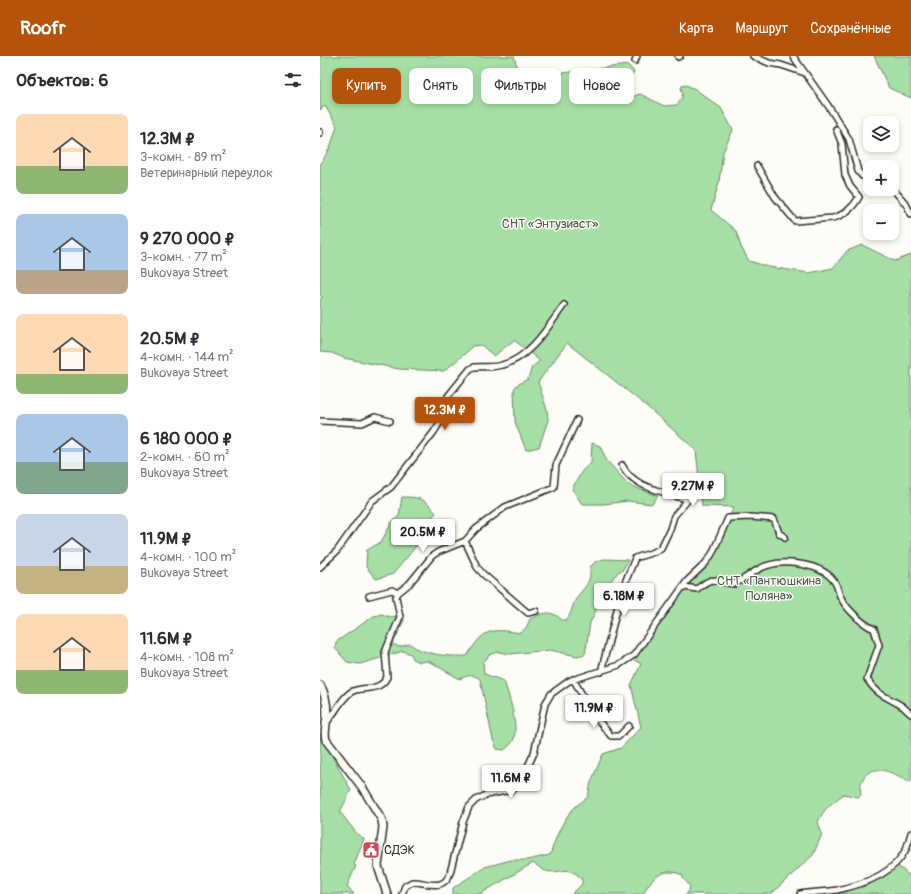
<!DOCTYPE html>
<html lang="ru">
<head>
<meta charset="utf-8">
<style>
	:root { --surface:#fff; --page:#f7f7f7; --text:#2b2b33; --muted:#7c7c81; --accent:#b45309 }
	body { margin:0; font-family:Pangolin,sans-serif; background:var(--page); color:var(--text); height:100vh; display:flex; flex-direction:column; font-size:15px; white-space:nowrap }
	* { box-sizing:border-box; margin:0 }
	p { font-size:13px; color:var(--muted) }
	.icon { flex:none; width:22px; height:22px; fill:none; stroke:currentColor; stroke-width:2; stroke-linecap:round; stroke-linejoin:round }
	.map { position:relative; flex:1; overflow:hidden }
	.drawer { display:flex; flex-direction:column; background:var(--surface); width:320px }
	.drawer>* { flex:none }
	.top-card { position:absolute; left:12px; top:12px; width:380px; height:36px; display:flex; gap:8px }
	.tools { position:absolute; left:543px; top:60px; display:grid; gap:8px }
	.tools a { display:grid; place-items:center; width:36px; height:36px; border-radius:8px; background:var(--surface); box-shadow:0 2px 6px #0003; font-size:20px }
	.price { position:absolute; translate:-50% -34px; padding:0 9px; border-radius:4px; background:#fff; color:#222; font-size:13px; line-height:26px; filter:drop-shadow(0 1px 2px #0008) }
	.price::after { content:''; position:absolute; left:50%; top:24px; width:12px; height:9px; margin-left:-6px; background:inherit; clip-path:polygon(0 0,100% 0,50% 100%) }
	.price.active { background:var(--accent); color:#fff }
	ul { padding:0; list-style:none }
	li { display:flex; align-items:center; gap:12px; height:100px; padding:0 16px }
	li span { display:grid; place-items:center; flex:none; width:112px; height:80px; border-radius:8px; color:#555 }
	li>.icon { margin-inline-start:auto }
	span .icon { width:48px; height:48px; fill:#fffc; stroke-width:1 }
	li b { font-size:17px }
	h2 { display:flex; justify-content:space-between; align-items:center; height:48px; padding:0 16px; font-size:17px }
	.pill { padding:0 14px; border-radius:8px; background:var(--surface); box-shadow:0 2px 6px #0003; font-size:14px; line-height:36px }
	.pill.active { background:var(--accent); color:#fff }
	header { display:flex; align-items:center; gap:24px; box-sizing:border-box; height:56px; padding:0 20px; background:var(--accent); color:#fff }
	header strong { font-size:19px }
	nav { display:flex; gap:22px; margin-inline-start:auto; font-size:14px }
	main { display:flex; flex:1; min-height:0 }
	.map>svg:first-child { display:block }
</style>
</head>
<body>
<header>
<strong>Roofr</strong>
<nav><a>Карта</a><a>Маршрут</a><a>Сохранённые</a></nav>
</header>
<main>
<section class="drawer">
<h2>Объектов: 6<svg class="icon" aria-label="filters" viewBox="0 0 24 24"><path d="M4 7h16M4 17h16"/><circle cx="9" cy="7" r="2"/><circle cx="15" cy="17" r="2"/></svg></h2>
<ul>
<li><span style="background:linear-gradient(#ffd9b3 65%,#8fb573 0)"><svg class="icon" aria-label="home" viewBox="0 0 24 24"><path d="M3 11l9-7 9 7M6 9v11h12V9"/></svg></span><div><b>12.3M ₽</b><p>3-комн. · 89 m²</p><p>Ветеринарный переулок</p></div></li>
<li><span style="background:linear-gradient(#a9c7e8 70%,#b9a48a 0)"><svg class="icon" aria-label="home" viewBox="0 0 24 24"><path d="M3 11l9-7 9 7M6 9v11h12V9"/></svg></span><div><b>9 270 000 ₽</b><p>3-комн. · 77 m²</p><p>Bukovaya Street</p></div></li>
<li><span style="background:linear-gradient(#ffd9b3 75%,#8fb573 0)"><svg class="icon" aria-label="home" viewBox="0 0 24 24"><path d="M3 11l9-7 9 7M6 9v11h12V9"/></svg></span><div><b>20.5M ₽</b><p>4-комн. · 144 m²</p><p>Bukovaya Street</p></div></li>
<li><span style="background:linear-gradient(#a9c7e8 60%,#7fa58c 0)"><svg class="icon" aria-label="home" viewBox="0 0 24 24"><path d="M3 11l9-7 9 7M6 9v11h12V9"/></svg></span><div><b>6 180 000 ₽</b><p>2-комн. · 60 m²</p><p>Bukovaya Street</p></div></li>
<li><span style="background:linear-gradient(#c9d6e8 65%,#c2b280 0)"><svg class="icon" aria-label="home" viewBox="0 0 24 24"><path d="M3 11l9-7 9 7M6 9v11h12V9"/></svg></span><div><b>11.9M ₽</b><p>4-комн. · 100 m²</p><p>Bukovaya Street</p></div></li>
<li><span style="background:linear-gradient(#ffd9b3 70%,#8fb573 0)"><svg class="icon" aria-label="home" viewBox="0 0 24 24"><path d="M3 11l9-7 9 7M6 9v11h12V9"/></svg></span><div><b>11.6M ₽</b><p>4-комн. · 108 m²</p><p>Bukovaya Street</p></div></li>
</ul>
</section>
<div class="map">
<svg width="591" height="838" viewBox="0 0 591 838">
	<rect width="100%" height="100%" fill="#fdfcf7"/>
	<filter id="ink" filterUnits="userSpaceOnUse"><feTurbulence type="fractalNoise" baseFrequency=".025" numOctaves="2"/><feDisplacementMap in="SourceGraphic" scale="8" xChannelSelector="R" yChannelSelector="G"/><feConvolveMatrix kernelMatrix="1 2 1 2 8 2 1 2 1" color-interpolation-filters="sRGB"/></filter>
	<g filter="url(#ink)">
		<!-- green -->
		<path fill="#a6e0a6" stroke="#688668" d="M 0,0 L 194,0 L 200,22 L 308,9 L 314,16 L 298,46 L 320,38 L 344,50 L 357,49 C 362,43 364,39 361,32 L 362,30 L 366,29 L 375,33 L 401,52 L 413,74 L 403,96 L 399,126 L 391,154 L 416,175 L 421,191 L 429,205 L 449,211 L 489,217 L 513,212 L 527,195 L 542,189 L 575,205 L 591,199 L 591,726 C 577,720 556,705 544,721 C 540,727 540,732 541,739 L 538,741 L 524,738 C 513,746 503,753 498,766 L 502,778 L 493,799 L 451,838 L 366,838 L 369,835 L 370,830 L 363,822 L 362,819 C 344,810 331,822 323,838 L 252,838 L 262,828 L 262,823 C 246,807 242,819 226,815 C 222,814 217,809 213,807 L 160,838 L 133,838 L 133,832 L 165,811 L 191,804 L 207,804 L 230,799 C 235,784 241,766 253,753 C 257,749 263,745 268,741 L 271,726 L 283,698 L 301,692 L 321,671 L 311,629 L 321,608 L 311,602 L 369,522 L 386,509 L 414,451 L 382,450 L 376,394 L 324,348 L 247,287 L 218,326 L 227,354 L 228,364 L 219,391 L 206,394 L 195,366 L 194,333 L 197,329 L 208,323 L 212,311 L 220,305 L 194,284 L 174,300 L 161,289 L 152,290 L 148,295 L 124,315 L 79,313 L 24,302 L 12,297 L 0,296 L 0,245 L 2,241 L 0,239 L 0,109 L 10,92 L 17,70 L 5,50 L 0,54 Z
			M 554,0 L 591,0 L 591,42 L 569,32 Z
			M 272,387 L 280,390 L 287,405 L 309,429 L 338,440 L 332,448 L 308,445 L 284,448 L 262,448 L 252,433 L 262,415 L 271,406 Z
			M 82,441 C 101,441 104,443 116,457 L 106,467 L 100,483 L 93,494 L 73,518 L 56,523 L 46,511 L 47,494 L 61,486 L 72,466 L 79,460 Z
			M 284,503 L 308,504 L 302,515 L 299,515 L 288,528 L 270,567 L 265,598 L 257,600 L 230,594 L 190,598 L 180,596 L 171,598 L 163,606 L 164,618 L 184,625 C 189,640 198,667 194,682 C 193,687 188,691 184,694 L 177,693 L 173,684 L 160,623 C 153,618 148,619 140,623 L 108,605 L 100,606 L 94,604 L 91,598 L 83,595 L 40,608 L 27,606 L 15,592 L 16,586 L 54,560 L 62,558 L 69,561 L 82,559 L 84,561 L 84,564 L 73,588 L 79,591 L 90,588 C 103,599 131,601 147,600 C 164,573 169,572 200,577 L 206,572 L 210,563 C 224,557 230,553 242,564 L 246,564 C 251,559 251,554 254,547 C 261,531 272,531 270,511 L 275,506 Z
			M 0,678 L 31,734 L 20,756 L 37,778 L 44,783 L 34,808 L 36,810 L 27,830 L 34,838 L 0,838 Z
			M 578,810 L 591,821 L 591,838 L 493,838 L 558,822 Z"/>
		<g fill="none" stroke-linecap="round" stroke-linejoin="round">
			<!-- street casing -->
			<g stroke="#2b2b2b" stroke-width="8">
				<path id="street" d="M 433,0 L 449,7 L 461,9 L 485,17
					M 473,0 L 509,51 L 529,83 L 538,115 L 542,120 L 550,123
					M 358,1 L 360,0
					M 315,5 L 317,0
					M 0,77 L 0,76
					M 437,110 L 455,141 L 475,165 L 513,162 C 524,159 533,152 539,141 L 530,130 L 525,119 L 522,88 L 516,73
					M 572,132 L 586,148 L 591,158
					M 0,365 L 42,367 L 55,361 L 70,365
					M 145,485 L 157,511 L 163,518 L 208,557 L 216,555
					M 0,511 L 17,495 L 52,445 L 71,431 L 114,376 L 122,363 L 128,340 L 150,313 L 154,311 C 164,310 172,312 182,309 C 210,302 228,271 244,249
					M 364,531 L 377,533 C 395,518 394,526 414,528 C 426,523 436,512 449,509 C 467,504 502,508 514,525 C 518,530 518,537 521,542 C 527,553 542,568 554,573 L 559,589 L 547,623 C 558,640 566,640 582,650 C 585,652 588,656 591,658
					M 49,540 L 72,534 L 78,537
					M 281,616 L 302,534 L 315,502 L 334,496 L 341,492 L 350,473 L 354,460 L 367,445 L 365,443 C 343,435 313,432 302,409
					M 253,623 L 274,659 L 291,680 L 299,680 L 309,670
					M 6,667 C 14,659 23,639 33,635 C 44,630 60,636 67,621 L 65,596 L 80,561 L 76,541 L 78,537 L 89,528 L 112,500 L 118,496 L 145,485 L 156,473 L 185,451 L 234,431 L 236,409 L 257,364
					M 82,838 L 85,830 L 92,826 C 106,825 123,837 130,817 L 143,766 L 149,751 L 156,744 L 166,739 L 191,734 L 199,728 L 203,721 L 214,697 L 225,648 L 231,638 L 249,625 L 299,609 L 314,599 L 367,525 L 385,508 L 392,498 L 408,462 L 430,461 L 454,463 L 459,477 L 465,481
					M 480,838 C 493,836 505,836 517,834 C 541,829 573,818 585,795 C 588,790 589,783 591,777"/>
			</g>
			<!-- secondary casing -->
			<g stroke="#2b2b2b" stroke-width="10">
				<path id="secondary" d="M 0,629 C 7,641 8,653 6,667 C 6,673 4,677 6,684 L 42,731 L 62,764 L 63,771 L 58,810 L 67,838"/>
			</g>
			<!-- street -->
			<use href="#street" stroke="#fdfcf7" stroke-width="5"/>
			<!-- secondary -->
			<use href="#secondary" stroke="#fdfcf7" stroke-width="7"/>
		</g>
	</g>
	<!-- icons -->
	<defs>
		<g id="civic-square" transform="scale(0.9)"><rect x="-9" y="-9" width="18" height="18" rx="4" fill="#d1495b" stroke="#fdfcf7"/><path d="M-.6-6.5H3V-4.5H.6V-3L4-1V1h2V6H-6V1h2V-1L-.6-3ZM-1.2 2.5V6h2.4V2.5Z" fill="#fff"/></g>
	</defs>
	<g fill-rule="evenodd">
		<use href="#civic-square" x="51" y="794"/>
	</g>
	<g text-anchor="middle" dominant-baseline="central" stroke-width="3" stroke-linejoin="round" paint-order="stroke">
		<!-- park labels -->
		<g font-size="13" fill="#4a584a" stroke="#fdfcf7">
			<text x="230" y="168">СНТ «Энтузиаст»</text>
			<text x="449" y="525">СНТ «Пантюшкина<tspan x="449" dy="15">Поляна»</tspan></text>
		</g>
		<!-- poi labels -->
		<g font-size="13" fill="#2b2b2b" stroke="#fdfcf7" text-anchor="start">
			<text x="64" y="794">СДЭК</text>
		</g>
	</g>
</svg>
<div class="tools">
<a><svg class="icon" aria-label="layers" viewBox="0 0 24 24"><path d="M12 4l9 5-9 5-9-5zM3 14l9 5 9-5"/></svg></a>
<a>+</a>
<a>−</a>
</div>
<b class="price active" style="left:125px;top:375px">12.3M ₽</b>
<b class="price" style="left:373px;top:451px">9.27M ₽</b>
<b class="price" style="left:103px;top:497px">20.5M ₽</b>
<b class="price" style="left:304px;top:561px">6.18M ₽</b>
<b class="price" style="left:274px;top:673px">11.9M ₽</b>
<b class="price" style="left:191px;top:743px">11.6M ₽</b>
<div class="top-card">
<a class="pill active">Купить</a>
<a class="pill">Снять</a>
<a class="pill">Фильтры</a>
<a class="pill">Новое</a>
</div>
</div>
</main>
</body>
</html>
